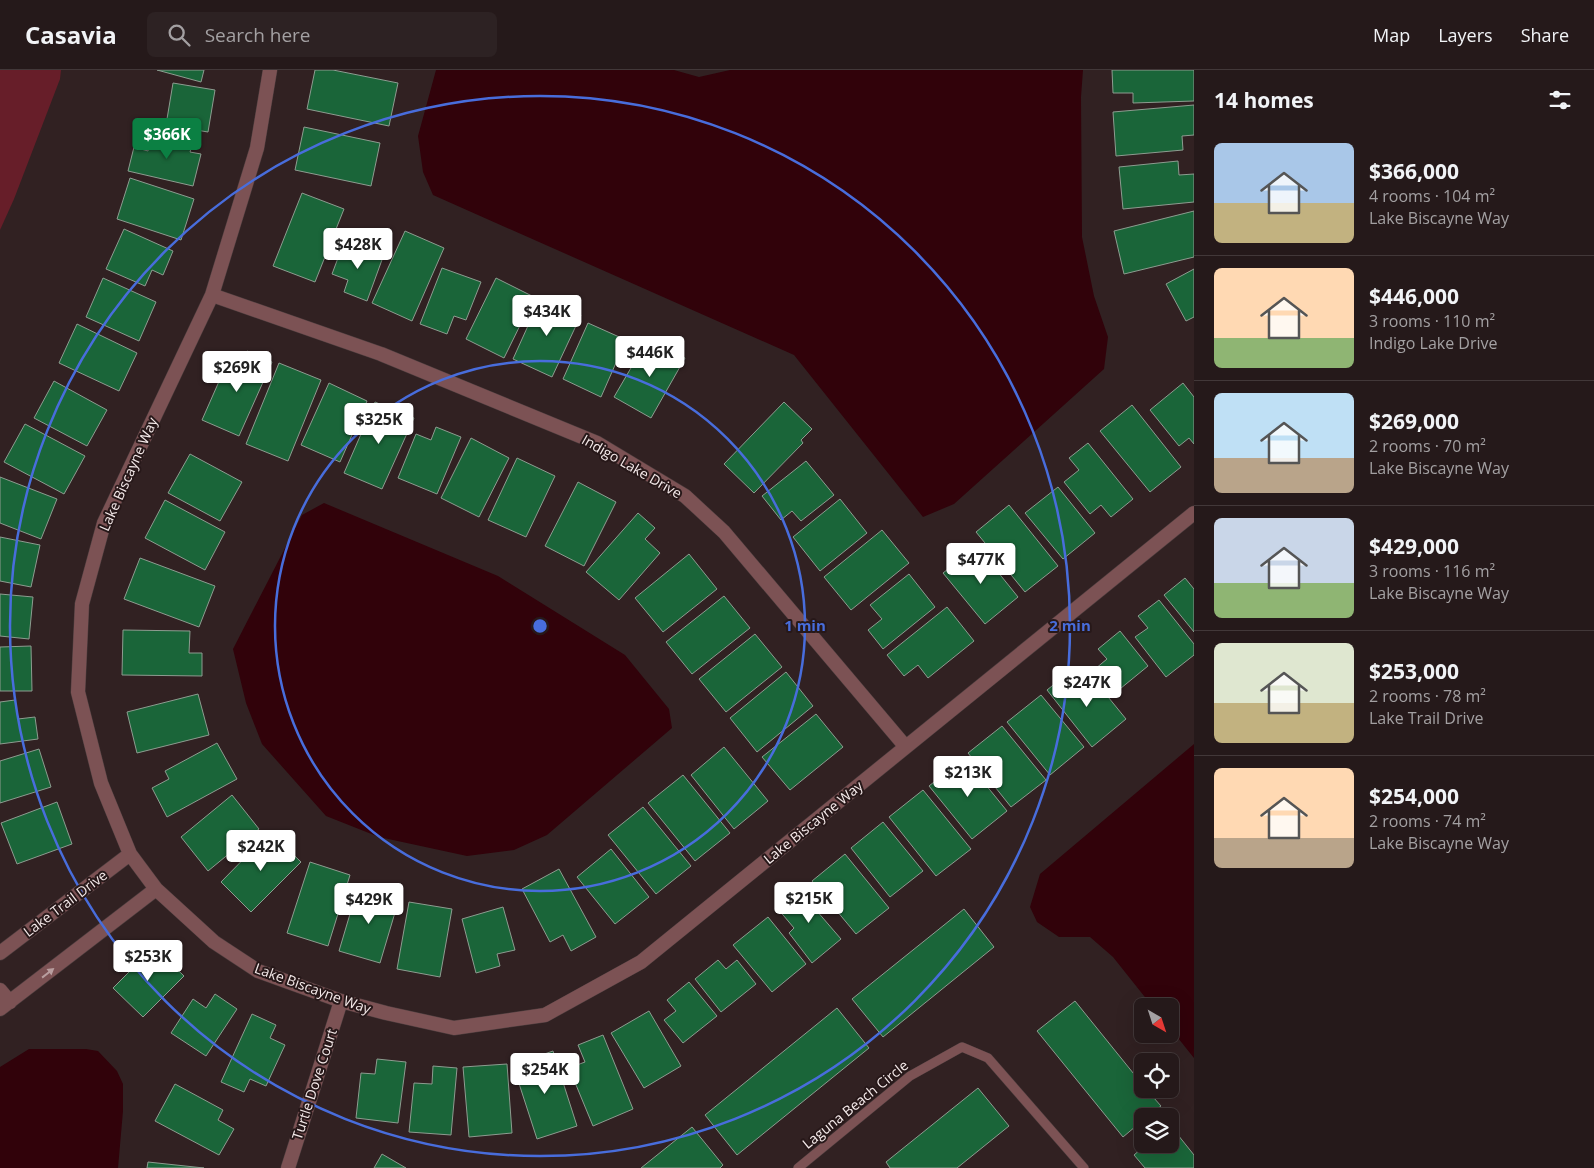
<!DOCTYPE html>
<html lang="en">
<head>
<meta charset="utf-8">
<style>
	:root { --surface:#25191a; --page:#2d2223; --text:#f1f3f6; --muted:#a3a0a2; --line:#423839; --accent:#0b8043 }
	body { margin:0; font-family:"Open Sans",sans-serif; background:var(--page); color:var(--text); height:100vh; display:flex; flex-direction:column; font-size:19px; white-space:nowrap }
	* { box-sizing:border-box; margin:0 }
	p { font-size:16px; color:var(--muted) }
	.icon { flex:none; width:28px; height:28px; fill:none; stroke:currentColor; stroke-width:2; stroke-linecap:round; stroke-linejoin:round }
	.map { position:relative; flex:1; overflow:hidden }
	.panel { display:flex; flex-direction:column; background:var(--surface); width:400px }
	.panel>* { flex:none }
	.needle { width:32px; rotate:141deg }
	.tools { position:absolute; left:1134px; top:928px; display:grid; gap:10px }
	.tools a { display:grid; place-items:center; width:45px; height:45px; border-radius:8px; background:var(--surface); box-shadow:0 5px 20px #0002,0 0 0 1px var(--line); font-size:25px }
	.price { position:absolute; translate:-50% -42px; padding:0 11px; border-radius:5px; background:#fff; color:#222; font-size:16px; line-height:32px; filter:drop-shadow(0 1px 2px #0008) }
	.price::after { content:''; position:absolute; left:50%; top:30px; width:15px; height:11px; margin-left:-8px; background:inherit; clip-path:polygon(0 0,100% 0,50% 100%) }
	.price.selected { background:var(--accent); color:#fff }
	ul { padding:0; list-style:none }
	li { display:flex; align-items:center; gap:15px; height:125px; padding:0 20px }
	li+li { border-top:1px solid var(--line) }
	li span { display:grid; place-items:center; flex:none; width:140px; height:100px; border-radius:8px; color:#555 }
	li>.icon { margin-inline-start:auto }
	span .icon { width:60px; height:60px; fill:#fffc; stroke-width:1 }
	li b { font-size:21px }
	h2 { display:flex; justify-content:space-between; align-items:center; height:60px; padding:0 20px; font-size:21px }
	header { display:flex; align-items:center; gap:30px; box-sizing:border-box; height:70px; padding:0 25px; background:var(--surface); border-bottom:1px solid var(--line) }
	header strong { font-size:24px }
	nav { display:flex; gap:28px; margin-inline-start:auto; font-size:18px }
	.search { width:350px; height:45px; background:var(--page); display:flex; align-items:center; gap:12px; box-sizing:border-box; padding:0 18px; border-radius:8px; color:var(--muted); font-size:19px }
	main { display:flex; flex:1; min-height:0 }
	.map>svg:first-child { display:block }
</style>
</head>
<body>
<header>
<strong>Casavia</strong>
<div class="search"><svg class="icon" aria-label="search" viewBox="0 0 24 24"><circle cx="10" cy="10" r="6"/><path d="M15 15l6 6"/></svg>Search here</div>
<nav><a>Map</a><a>Layers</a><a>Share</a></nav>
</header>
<main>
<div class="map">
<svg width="1194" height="1098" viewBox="0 0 1194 1098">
	<rect width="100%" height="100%" fill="#312122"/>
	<!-- green -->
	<path fill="#671e29" d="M 0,0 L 61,0 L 60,9 L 14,129 L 0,160 Z"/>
	<!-- water -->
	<path fill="#31020a" d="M 436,0 L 674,0 L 699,7 L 730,0 L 1083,0 L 1081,27 L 1082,167 L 1094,226 L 1108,267 L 1104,299 L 954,434 L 923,447 L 794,285 L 433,125 L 423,102 L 418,66 Z
		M 324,433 L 498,506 L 625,585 L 669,639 L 672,658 L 547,765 L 514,780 L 467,786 L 379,767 L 326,746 L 262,674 L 246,633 L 233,579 L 302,445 Z
		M 1194,674 L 1194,988 L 1170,958 L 1170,936 L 1152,936 L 1113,887 L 1090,867 L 1059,867 L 1037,852 L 1030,837 L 1040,804 Z
		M 29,979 L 86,979 L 98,981 L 117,1001 L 123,1014 L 123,1041 L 118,1098 L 0,1098 L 0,997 Z"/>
	<!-- building -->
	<path fill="#1a6539" stroke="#8d9c90" d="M 157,0 L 204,0 L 201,12 Z
		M 315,0 L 333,0 L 398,13 L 389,56 L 307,39 Z
		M 1112,0 L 1194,0 L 1194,31 L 1133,33 L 1133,23 L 1113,23 Z
		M 173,13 L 215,20 L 208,62 L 166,55 Z
		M 1194,35 L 1194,65 L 1182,66 L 1183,80 L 1116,86 L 1113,42 Z
		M 304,57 L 380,73 L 371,116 L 295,100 Z
		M 153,63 L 193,72 L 190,82 L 201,84 L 193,116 L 128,101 L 134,77 L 148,81 Z
		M 1178,91 L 1179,105 L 1194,104 L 1194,132 L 1123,139 L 1119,97 Z
		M 130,108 L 194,129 L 181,170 L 117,149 Z
		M 302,123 L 344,139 L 315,212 L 273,196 Z
		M 1194,141 L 1194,187 L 1124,204 L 1114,161 Z
		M 124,159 L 173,181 L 163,205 L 152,200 L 145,216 L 106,199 Z
		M 405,161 L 444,178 L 412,251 L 372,233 Z
		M 344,172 L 383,187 L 367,231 L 344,222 L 348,210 L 332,204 Z
		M 442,198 L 481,212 L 466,250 L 454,246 L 447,264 L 420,254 Z
		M 1194,199 L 1194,247 L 1186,251 L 1166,214 Z
		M 103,208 L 156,232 L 139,271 L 86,247 Z
		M 496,208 L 534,227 L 504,288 L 466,269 Z
		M 541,227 L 581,245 L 552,307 L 513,289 Z
		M 588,253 L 626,270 L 601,327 L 563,309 Z
		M 77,254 L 137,283 L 119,321 L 59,293 Z
		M 649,267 L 685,288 L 651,348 L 614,327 Z
		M 247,281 L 272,292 L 239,366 L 202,350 L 228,291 L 240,297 Z
		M 279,293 L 321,310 L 288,391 L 246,374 Z
		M 54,311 L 107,340 L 87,376 L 34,348 Z
		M 329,313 L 367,331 L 340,392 L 301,375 Z
		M 1183,313 L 1194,327 L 1194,374 L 1189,368 L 1179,376 L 1150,340 Z
		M 375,332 L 414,348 L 382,419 L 344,403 Z
		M 784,332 L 812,359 L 801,370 L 803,373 L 754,423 L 724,394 Z
		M 1132,335 L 1181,397 L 1150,422 L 1100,361 Z
		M 25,354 L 85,386 L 64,424 L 4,392 Z
		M 436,357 L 461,367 L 437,424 L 398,408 L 416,364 L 431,370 Z
		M 471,368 L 509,388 L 479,447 L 441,428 Z
		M 1088,373 L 1133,429 L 1111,447 L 1101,435 L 1090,444 L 1064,412 L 1079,400 L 1069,388 Z
		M 190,384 L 242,412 L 220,451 L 168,423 Z
		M 517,388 L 555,406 L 526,467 L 488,450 Z
		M 806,391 L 834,425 L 801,451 L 792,441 L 781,450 L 762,426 Z
		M 0,407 L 57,429 L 41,469 L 0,453 Z
		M 578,412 L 616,432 L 584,496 L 545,476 Z
		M 1058,417 L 1095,463 L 1063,489 L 1025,443 Z
		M 840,429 L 867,463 L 820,501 L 793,467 Z
		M 165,430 L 225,462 L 205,500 L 145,468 Z
		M 1009,435 L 1058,496 L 1025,522 L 976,462 Z
		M 638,443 L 655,458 L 645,469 L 660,483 L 619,530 L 586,502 Z
		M 882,460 L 909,493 L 851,540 L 824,507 Z
		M 0,467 L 40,475 L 31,517 L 0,511 Z
		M 977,476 L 1018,527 L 985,554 L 943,503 Z
		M 689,484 L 717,519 L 663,562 L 635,528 Z
		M 140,488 L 215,516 L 199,557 L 124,529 Z
		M 909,504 L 935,537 L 883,579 L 868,560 L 882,549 L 870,535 Z
		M 1185,508 L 1194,519 L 1194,562 L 1164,525 Z
		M 0,524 L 33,527 L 29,569 L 0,566 Z
		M 724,526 L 750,558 L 692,604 L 666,572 Z
		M 1159,530 L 1194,574 L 1194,585 L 1166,607 L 1135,567 L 1148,558 L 1138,546 Z
		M 947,537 L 974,571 L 928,608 L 918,595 L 904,606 L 887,585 Z
		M 123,560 L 190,561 L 189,583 L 202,583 L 202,606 L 122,605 Z
		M 1120,561 L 1148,596 L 1115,623 L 1095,599 L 1107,589 L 1098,579 Z
		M 755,564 L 782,597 L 726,642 L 699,609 Z
		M 31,576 L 32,621 L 0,621 L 0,577 Z
		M 786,602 L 813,636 L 757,682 L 730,648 Z
		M 1068,603 L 1079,617 L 1091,606 L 1126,649 L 1092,677 L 1047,620 Z
		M 198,624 L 209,665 L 137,683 L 127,642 Z
		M 1041,625 L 1084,677 L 1050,705 L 1007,652 Z
		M 15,630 L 18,649 L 35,647 L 38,669 L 0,674 L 0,632 Z
		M 816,644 L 843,677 L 790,720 L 762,687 Z
		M 1002,656 L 1046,710 L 1011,737 L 968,683 Z
		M 217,673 L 237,709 L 167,747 L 152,718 L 169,709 L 165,701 Z
		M 724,677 L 768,731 L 734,759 L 691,705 Z
		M 39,679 L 51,717 L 0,733 L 0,691 Z
		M 964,688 L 1007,741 L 972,769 L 929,716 Z
		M 683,705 L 730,763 L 695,791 L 648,733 Z
		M 923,720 L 971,779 L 936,806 L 889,747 Z
		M 232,725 L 259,759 L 208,801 L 181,767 Z
		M 57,732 L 72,774 L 17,794 L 1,753 Z
		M 643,737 L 691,796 L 656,824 L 608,765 Z
		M 883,752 L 923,801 L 890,827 L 851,778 Z
		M 270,762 L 301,792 L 251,842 L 221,812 Z
		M 611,779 L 649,827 L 615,854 L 577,807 Z
		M 845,784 L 889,838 L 856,864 L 812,811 Z
		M 310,792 L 350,805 L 328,876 L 287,863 Z
		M 559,799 L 596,867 L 571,881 L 563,865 L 550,872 L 522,819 Z
		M 807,815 L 823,835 L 816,840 L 841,869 L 812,893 L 789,863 L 794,858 L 778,839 Z
		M 358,817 L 399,829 L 380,893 L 339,881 Z
		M 409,832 L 452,839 L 440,907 L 397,899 Z
		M 503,837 L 515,880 L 497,884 L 500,896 L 476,903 L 462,849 Z
		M 964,839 L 994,877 L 883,967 L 852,929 Z
		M 768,847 L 806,894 L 772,922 L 733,875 Z
		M 154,877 L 184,906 L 143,947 L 113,918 Z
		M 718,890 L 726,899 L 737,890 L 756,914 L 721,942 L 695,909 Z
		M 689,912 L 717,946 L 683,973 L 664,950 L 676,941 L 667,930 Z
		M 215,924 L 237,939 L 206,986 L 171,963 L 193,929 L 206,938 Z
		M 1075,931 L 1142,1014 L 1142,1019 L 1146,1019 L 1161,1036 L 1148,1046 L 1142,1046 L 1142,1051 L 1123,1067 L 1037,961 Z
		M 837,938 L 869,978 L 737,1085 L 705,1045 Z
		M 649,941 L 681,996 L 644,1018 L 611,963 Z
		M 252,944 L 276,955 L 270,968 L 285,975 L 266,1016 L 250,1009 L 244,1022 L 221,1012 Z
		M 603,965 L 633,1039 L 593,1056 L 569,998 L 585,992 L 578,975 Z
		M 553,981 L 577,1056 L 537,1069 L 513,995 Z
		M 377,989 L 406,992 L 398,1053 L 356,1048 L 361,1003 L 375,1004 Z
		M 507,994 L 512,1063 L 469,1067 L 463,997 Z
		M 433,996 L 457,998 L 451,1065 L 409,1062 L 414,1013 L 432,1014 Z
		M 175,1014 L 223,1040 L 218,1050 L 234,1059 L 219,1085 L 155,1051 Z
		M 978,1018 L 1009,1056 L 957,1098 L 890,1098 L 886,1092 Z
		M 1170,1055 L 1194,1085 L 1194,1098 L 1145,1098 L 1134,1085 L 1147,1074 L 1170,1074 Z
		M 692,1057 L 723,1095 L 720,1098 L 641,1098 Z
		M 382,1084 L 406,1098 L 374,1098 Z
		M 148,1092 L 204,1098 L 147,1098 Z"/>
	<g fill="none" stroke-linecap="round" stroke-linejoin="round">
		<!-- service casing -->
		<g stroke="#4c3d3e" stroke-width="10">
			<path id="service" d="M 798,1098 L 910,1006 L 962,977 L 988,988 L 1084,1098"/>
		</g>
		<!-- minor casing -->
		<g stroke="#4c3d3e" stroke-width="15">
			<path id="minor" d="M 270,0 L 257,78 L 212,225 L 104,453 L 82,534 L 78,622 L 101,713 L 130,784 L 156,819 L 214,872 L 258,901 L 341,931 L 386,943 L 454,958 L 545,945 L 641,892 L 1194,443
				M 212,225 L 381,284 L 597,373 L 685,426 L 724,462 L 905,676
				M 0,883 L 130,784
				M 0,920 L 10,932
				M 0,939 L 156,819
				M 288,1098 L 341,931"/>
		</g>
		<!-- service -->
		<use href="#service" stroke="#7c5254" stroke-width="9"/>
		<!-- minor -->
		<use href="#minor" stroke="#7c5254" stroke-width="14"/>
	</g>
	<!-- one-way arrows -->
	<defs><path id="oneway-solid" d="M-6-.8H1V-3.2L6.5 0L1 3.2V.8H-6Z" transform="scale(1.25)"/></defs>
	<use fill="#b89e9f" href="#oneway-solid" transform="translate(48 903) rotate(-38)"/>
	<!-- distance rings -->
	<g fill="none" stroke="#486ddc" stroke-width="2.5">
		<circle cx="540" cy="556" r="265"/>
		<circle cx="540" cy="556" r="530"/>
	</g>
	<g text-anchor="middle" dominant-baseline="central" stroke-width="4" stroke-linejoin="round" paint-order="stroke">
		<!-- street labels -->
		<g font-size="14" fill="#f5eaea" stroke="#271819">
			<text transform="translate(632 396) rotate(30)">Indigo Lake Drive</text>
			<text transform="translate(128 404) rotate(-66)">Lake Biscayne Way</text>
			<text transform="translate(813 752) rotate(-39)">Lake Biscayne Way</text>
			<text transform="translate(65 833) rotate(-37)">Lake Trail Drive</text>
			<text transform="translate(313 918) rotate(20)">Lake Biscayne Way</text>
			<text transform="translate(314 1014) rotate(-72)">Turtle Dove Court</text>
			<text transform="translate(855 1034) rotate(-39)">Laguna Beach Circle</text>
		</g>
	</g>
	<circle cx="540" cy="556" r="8" fill="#486ddc" stroke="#271819" stroke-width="2.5"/>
	<g font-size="15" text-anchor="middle" font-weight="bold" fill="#486ddc" stroke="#271819" stroke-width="4" stroke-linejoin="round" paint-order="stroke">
		<text x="805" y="561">1 min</text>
		<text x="1070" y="561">2 min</text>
	</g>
</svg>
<div class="tools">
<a><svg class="needle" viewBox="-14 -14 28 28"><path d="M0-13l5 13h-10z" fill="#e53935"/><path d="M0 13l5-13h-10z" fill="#a3a0a2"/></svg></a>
<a><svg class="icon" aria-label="locate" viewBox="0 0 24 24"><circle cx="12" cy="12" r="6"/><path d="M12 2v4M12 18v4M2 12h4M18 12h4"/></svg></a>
<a><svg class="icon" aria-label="layers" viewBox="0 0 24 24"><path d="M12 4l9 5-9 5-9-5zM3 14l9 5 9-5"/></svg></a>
</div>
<b class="price selected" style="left:167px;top:90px">$366K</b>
<b class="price" style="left:358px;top:200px">$428K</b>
<b class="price" style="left:547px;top:267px">$434K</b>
<b class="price" style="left:650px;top:308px">$446K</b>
<b class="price" style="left:237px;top:323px">$269K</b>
<b class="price" style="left:379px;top:375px">$325K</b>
<b class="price" style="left:981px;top:515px">$477K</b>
<b class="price" style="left:1087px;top:638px">$247K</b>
<b class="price" style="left:968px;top:728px">$213K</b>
<b class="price" style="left:261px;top:802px">$242K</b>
<b class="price" style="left:809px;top:854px">$215K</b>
<b class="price" style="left:369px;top:855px">$429K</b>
<b class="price" style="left:148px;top:912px">$253K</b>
<b class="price" style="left:545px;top:1025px">$254K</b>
</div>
<section class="panel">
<h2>14 homes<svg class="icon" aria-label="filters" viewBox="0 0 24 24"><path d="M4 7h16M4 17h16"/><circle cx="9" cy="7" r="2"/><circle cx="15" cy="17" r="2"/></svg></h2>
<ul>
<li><span style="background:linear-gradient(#a9c7e8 60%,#c2b280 0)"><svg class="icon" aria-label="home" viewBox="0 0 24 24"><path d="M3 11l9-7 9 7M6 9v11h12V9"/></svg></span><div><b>$366,000</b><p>4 rooms · 104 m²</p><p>Lake Biscayne Way</p></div></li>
<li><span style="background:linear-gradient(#ffd9b3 70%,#8fb573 0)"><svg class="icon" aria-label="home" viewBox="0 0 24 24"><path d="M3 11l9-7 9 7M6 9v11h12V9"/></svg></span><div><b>$446,000</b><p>3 rooms · 110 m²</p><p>Indigo Lake Drive</p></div></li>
<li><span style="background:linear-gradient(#bfe0f5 65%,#b9a48a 0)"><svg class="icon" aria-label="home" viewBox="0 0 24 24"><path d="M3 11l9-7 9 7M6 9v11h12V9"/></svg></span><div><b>$269,000</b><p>2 rooms · 70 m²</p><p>Lake Biscayne Way</p></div></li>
<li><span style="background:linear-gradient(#c9d6e8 65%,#8fb573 0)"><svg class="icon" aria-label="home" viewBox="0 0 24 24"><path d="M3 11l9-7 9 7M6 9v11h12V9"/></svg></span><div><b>$429,000</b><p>3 rooms · 116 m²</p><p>Lake Biscayne Way</p></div></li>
<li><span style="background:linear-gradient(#dfe7d0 60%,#c2b280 0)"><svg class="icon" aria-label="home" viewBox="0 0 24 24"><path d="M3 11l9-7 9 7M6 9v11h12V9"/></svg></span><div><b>$253,000</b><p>2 rooms · 78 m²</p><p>Lake Trail Drive</p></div></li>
<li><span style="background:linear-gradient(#ffd9b3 70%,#b9a48a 0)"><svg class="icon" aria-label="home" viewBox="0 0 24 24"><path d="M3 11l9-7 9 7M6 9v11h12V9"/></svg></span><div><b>$254,000</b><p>2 rooms · 74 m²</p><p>Lake Biscayne Way</p></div></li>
</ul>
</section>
</main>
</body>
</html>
